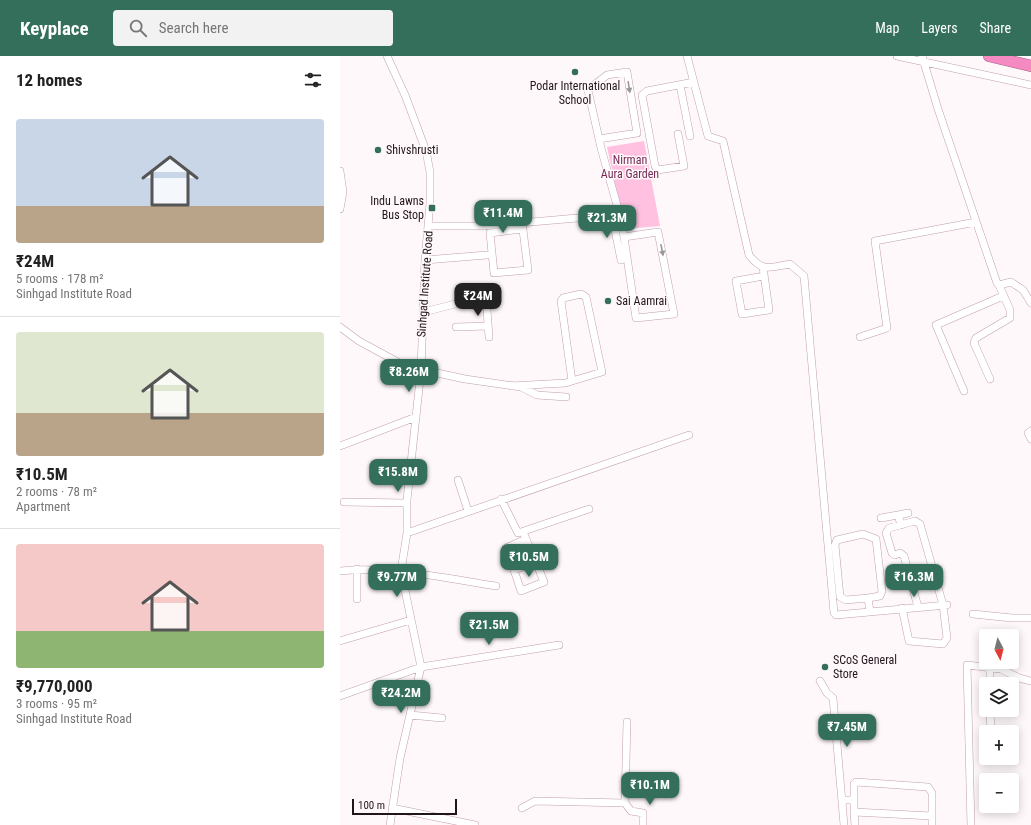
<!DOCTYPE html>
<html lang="en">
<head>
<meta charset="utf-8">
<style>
	:root { --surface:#fff; --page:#f2f2f2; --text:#222; --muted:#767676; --line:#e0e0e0; --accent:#336f5b }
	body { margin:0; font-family:"Roboto Condensed",sans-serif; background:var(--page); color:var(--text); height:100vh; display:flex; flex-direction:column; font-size:15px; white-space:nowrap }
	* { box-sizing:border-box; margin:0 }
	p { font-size:13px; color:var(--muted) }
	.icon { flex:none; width:22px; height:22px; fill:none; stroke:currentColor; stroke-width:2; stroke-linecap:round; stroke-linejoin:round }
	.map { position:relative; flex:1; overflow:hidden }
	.drawer { display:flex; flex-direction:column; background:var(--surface); width:340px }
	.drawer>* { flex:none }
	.needle { width:26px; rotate:173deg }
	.controls { position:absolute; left:639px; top:573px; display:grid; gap:8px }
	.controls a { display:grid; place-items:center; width:40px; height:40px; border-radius:4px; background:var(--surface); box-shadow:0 2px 10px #0003; font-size:20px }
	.scale { position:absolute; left:12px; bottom:10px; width:105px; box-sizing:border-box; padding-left:4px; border:2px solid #21151b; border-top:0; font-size:11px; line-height:14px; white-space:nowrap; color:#21151b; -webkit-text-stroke:3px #fff8fb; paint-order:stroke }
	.price { position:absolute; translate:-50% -34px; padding:0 9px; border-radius:8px; background:var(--accent); color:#fff; font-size:13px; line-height:26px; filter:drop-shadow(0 1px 2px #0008) }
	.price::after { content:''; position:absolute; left:50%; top:24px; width:12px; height:9px; margin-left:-6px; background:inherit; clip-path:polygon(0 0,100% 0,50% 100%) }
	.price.selected { background:#222; color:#fff }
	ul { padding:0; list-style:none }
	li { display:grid; align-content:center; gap:8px; height:212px; padding:0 16px }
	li+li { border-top:1px solid var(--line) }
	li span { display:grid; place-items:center; height:124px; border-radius:4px; color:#555 }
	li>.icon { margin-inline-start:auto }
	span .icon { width:72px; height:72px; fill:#fffc; stroke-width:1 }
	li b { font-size:17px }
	h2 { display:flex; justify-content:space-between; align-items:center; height:48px; padding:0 16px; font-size:17px }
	header { display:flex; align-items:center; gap:24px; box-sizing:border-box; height:56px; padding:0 20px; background:var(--accent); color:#fff }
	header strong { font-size:19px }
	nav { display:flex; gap:22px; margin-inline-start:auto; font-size:14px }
	.search { width:280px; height:36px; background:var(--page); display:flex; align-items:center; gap:10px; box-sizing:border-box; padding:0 14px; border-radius:4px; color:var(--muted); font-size:15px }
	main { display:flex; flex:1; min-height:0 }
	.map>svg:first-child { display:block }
</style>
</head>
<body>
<header>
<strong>Keyplace</strong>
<div class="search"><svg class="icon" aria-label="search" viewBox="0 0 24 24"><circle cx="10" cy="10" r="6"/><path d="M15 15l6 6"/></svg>Search here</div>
<nav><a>Map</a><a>Layers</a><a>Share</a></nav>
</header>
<main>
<section class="drawer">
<h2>12 homes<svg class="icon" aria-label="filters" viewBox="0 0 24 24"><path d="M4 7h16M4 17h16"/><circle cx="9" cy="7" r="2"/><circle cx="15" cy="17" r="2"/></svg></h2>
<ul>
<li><span style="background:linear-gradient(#c9d6e8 70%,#b9a48a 0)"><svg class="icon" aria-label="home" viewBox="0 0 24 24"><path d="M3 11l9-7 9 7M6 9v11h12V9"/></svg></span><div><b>₹24M</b><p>5 rooms · 178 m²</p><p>Sinhgad Institute Road</p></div></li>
<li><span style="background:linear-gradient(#dfe7d0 65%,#b9a48a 0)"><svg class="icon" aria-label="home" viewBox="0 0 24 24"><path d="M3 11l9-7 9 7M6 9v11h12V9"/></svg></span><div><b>₹10.5M</b><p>2 rooms · 78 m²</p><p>Apartment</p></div></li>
<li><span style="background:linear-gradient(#f6c9c9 70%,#8fb573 0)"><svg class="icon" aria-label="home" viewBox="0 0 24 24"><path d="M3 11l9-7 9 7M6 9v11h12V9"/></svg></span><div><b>₹9,770,000</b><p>3 rooms · 95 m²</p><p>Sinhgad Institute Road</p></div></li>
</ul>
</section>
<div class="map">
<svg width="691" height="769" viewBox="0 0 691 769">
	<rect width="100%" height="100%" fill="#fff8fb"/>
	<!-- green -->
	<path fill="#ffc1df" d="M 304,85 L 320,170 L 285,173 L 267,91 Z"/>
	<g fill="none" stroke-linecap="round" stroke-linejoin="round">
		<!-- minor casing -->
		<g stroke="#c09fae" stroke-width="8">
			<path id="minor" d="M 47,0 L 65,39 L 86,95 L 90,116 L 90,147 L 85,204 L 81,314 L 67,444 L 67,477 L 61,515 L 81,611 L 60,702 L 50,769
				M 347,0 L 368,80 L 383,85 L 409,199 C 423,217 431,211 450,208 L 464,220 L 494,557 L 496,559 L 607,549
				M 557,0 L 691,29
				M 582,0 L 598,53 L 657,227 L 659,229 L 671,226 L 683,234 L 691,247
				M 340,29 L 350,80
				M 338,78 L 344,110 L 318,114 L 315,110 L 302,39 L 307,35 L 354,26
				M 259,83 L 297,77 L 287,16 L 267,19 L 248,34 L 261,92 L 278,153 L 272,159
				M 0,115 L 3,136 L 0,153
				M 278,153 L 284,181 L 296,262 L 334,258 L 318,176 L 284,181
				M 272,159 L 281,204
				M 182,166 L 188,214 L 154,217 L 150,177 L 182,173
				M 89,170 L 145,170 L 272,159
				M 85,204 L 147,199
				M 423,211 L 429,254 L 402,258 L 396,225 L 424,220
				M 84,256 L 146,240 L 149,281
				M 0,271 L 19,285 L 65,310 L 125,323 L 181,331 L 197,339 L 226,341
				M 116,271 L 148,270
				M 520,281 L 547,272 L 535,185 L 636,166
				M 650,323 L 634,287 L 636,282 L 670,262 L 670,254 L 659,229
				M 171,330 L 226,327 L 232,325 L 221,245 L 223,242 L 241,238 L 246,241 L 262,316 L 232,325
				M 624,335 L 596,269 L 663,240
				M 691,375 L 688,377 L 691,383
				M 0,390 L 76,361
				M 118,424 L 128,455
				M 161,443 L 178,477 L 249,453
				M 4,446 L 67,447
				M 541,462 L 558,459
				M 561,469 L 558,459 L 568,457
				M 183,476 L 196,506 L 174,514 L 166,492 L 186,483
				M 67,477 L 349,379
				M 17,513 L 17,543
				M 174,514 L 181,535 L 204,526 L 196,506
				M 0,515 C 52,510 104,522 156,530
				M 528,542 L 506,544 L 500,541 L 495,489 L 497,484 L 523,478 L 536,483 L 542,535 L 540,540 L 528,542 L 530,556
				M 562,552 L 569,585 L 603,588 L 607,582 L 603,549 L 580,468 L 575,465 L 549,472 L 546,477 L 552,497 L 555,499 L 560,497 L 564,500 L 578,551
				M 633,558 L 672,562 L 691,562
				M 0,585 L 71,564
				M 650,612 L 650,628
				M 480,625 L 487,637 L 493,642 L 504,769
				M 0,640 L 81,611 L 219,589
				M 650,654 L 651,676
				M 70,659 L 102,662
				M 287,666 L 285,747 L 291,755 L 303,757 L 303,769
				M 502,744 L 514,744 L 514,728 L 516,726 L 588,731 L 592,737 L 592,769
				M 514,744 L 514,756 L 592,760
				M 52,752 L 135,769
				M 182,752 L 195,745 L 285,747
				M 514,756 L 515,769
				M 631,769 L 627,609 L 661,613 L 679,622 L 691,625"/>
		</g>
		<!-- highway casing -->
		<g stroke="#ab6088" stroke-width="12">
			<path id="highway" d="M 649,0 L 691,10"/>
		</g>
		<!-- minor -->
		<use href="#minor" stroke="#fff" stroke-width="7"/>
		<!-- highway -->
		<use href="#highway" stroke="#f589c2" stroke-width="11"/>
	</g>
	<!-- one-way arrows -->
	<defs><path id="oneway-solid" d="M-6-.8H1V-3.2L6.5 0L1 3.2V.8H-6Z"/></defs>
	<g fill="#9b9698">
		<use href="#oneway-solid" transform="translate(289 31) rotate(81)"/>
		<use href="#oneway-solid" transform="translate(322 194) rotate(79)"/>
	</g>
	<!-- markers -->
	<g fill="#336f5b" stroke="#fff8fb" stroke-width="1.5">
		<circle cx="235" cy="16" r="4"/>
		<circle cx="38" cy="94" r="4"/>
		<rect x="88" y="148" width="8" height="8" rx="2"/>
		<circle cx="268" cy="245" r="4"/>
		<circle cx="485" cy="611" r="4"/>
	</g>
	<g text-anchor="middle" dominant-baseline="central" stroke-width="3" stroke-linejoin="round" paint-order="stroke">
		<!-- poi labels -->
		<g font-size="12" fill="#21151b" stroke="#fff8fb" text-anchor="start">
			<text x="235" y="30" text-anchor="middle">Podar International<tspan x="235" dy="14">School</tspan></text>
			<text x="46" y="94">Shivshrusti</text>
			<text x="84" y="145" text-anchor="end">Indu Lawns<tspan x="84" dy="14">Bus Stop</tspan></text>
			<text x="276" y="245">Sai Aamrai</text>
			<text x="493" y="604">SCoS General<tspan x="493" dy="14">Store</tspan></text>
		</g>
		<!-- park labels -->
		<g font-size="12" fill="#742a54" stroke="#fff8fb">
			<text x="290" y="104">Nirman<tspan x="290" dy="14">Aura Garden</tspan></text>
		</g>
		<!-- street labels -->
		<g font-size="12" fill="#21151b" stroke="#fff8fb">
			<text transform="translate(85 228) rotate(-86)">Sinhgad Institute Road</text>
		</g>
	</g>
</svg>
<div class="controls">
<a><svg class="needle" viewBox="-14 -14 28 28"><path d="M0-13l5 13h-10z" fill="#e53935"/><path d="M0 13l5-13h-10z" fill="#767676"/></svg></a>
<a><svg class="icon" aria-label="layers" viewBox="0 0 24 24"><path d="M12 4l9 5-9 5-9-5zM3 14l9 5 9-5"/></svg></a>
<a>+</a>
<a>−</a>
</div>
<div class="scale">100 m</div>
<b class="price" style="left:163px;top:178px">₹11.4M</b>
<b class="price" style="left:267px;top:183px">₹21.3M</b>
<b class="price selected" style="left:138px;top:261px">₹24M</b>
<b class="price" style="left:69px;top:337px">₹8.26M</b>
<b class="price" style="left:58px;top:437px">₹15.8M</b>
<b class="price" style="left:189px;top:522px">₹10.5M</b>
<b class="price" style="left:57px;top:542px">₹9.77M</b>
<b class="price" style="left:574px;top:542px">₹16.3M</b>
<b class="price" style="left:149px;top:590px">₹21.5M</b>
<b class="price" style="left:61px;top:658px">₹24.2M</b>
<b class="price" style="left:507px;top:692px">₹7.45M</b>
<b class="price" style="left:310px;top:750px">₹10.1M</b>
</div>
</main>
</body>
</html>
